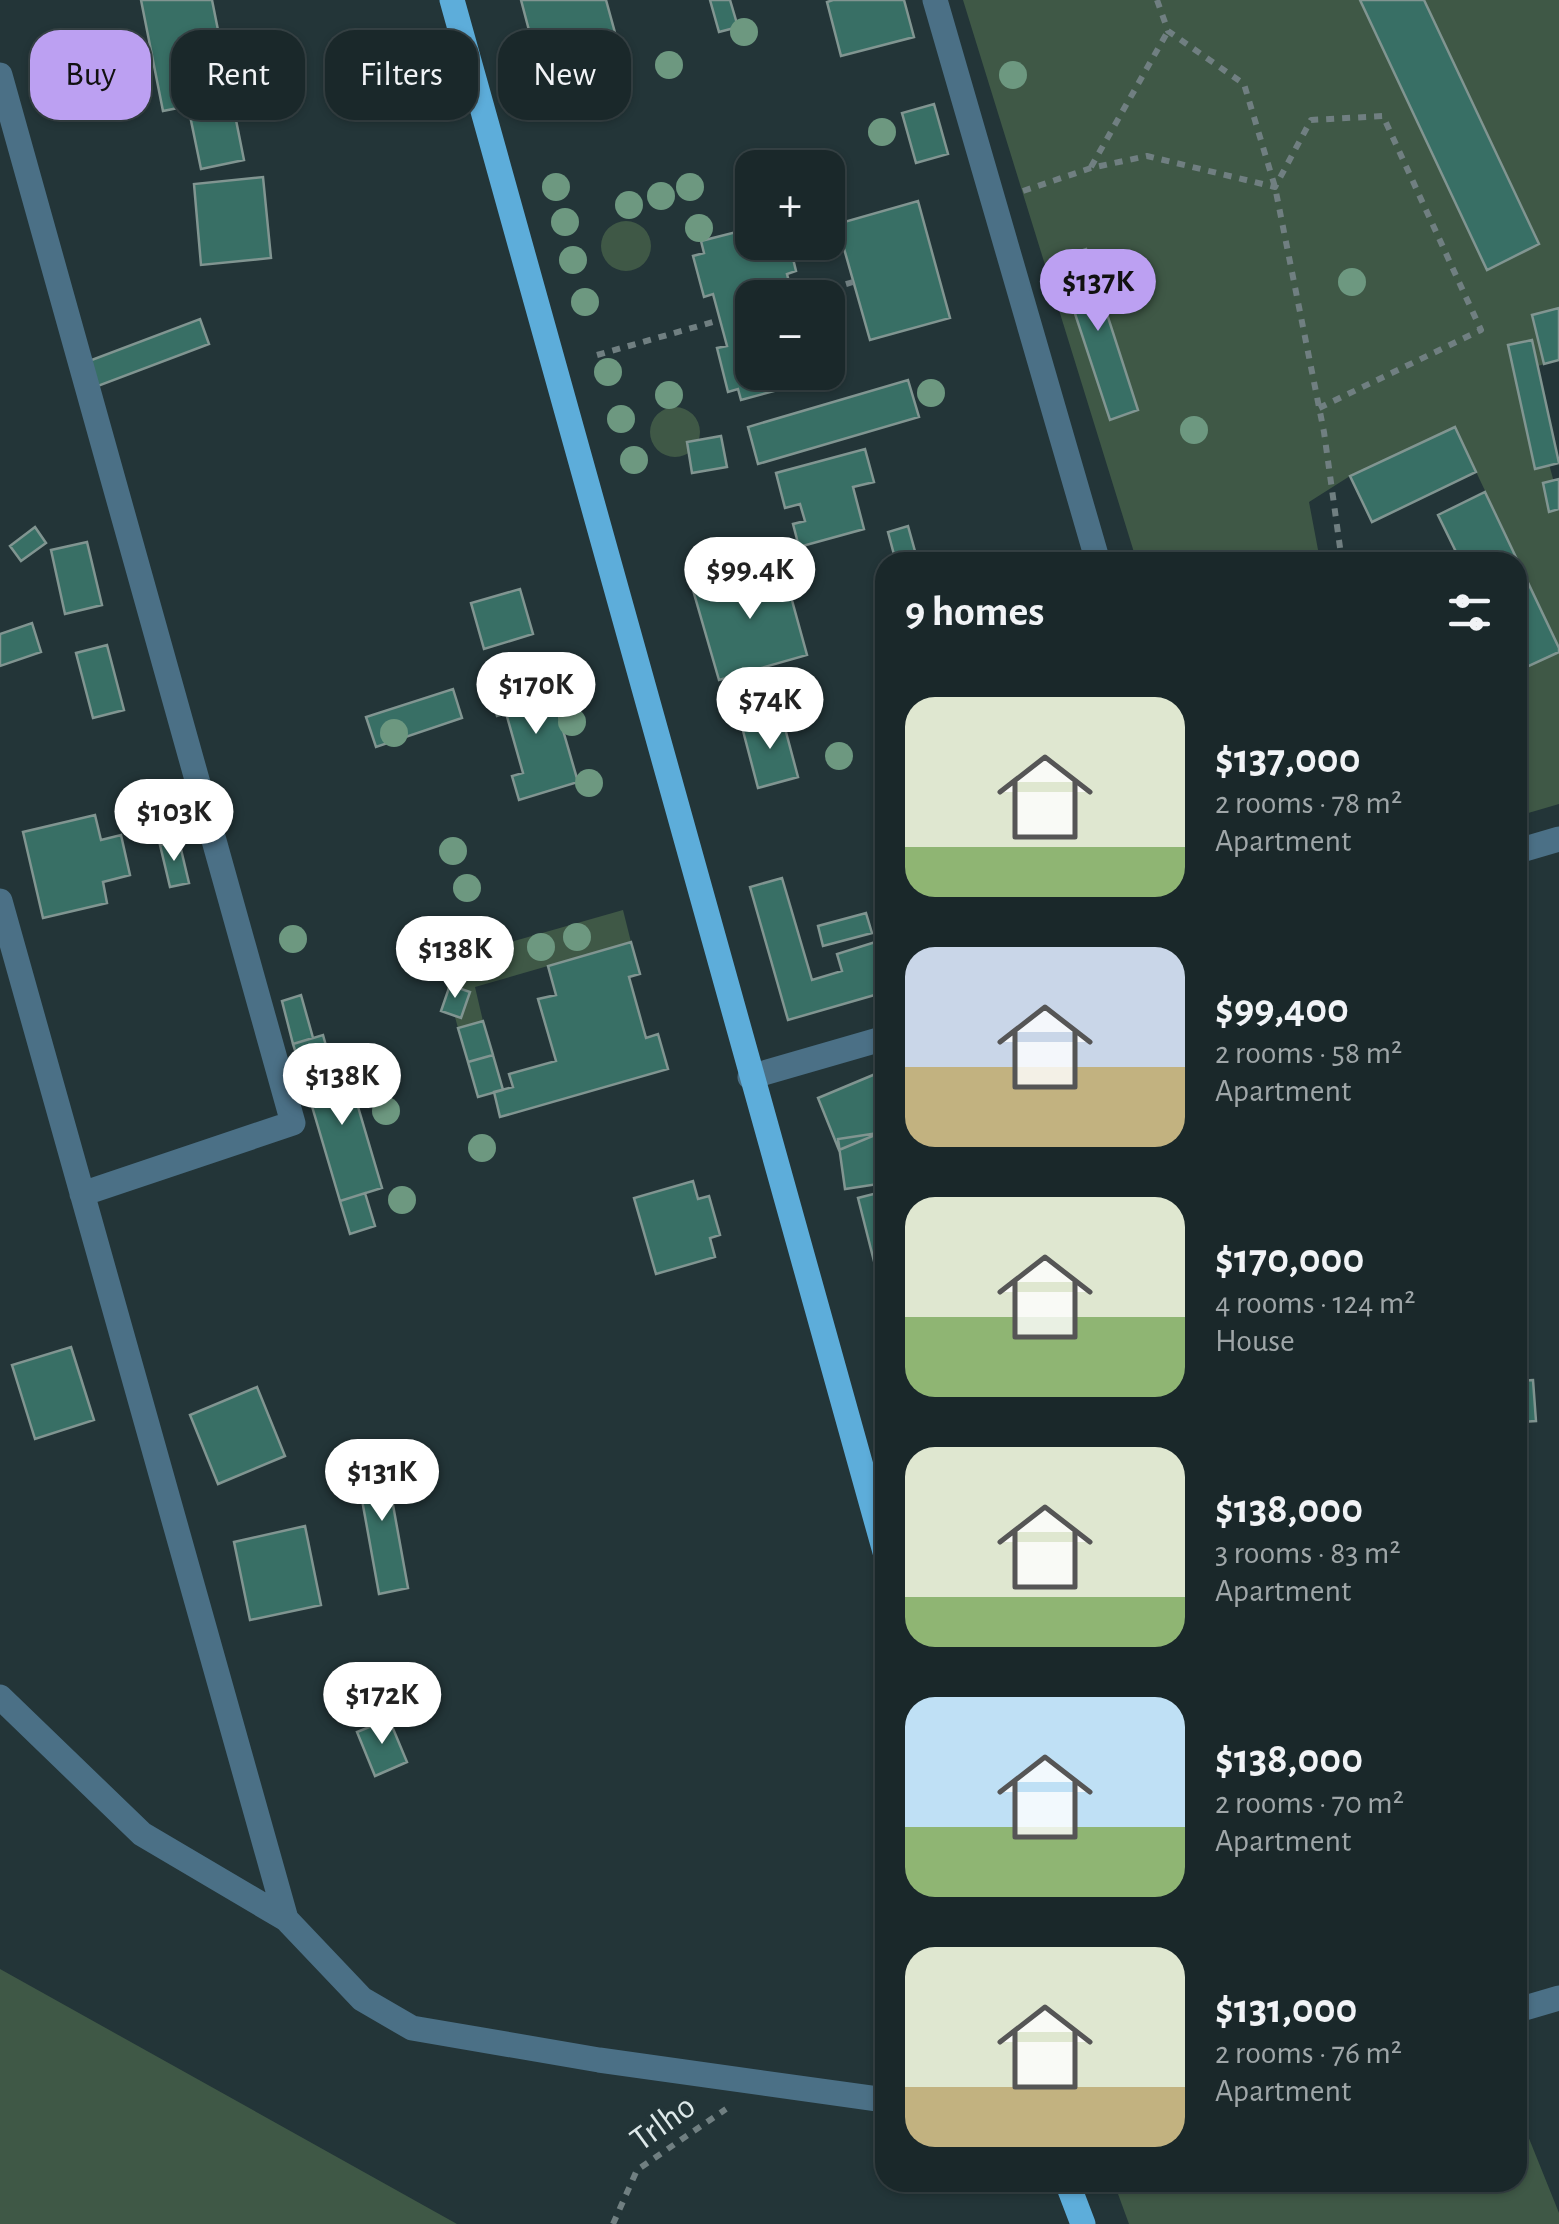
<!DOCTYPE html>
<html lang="en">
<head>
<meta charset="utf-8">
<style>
	:root { --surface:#1a282a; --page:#273436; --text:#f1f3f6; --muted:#9fa6a8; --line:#384447; --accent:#bca0f2 }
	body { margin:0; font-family:"Alegreya Sans",sans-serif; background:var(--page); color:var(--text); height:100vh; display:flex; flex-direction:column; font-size:38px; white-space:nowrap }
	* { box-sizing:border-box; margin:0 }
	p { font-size:32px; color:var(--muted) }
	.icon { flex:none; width:55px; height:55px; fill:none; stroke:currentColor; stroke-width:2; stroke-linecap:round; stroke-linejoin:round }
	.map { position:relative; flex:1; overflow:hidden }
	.details { position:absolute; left:875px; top:552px; width:652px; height:1640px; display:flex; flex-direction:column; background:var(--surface); border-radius:30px; box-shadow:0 2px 8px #0004,0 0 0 2px var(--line) }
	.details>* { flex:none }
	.top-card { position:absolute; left:30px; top:30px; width:695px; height:90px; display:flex; gap:20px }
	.controls { position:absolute; left:735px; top:150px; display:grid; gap:20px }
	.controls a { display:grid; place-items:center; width:110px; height:110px; border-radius:20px; background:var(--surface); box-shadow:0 2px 8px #0004,0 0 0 2px var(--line); font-size:50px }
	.price { position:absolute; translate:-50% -85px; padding:0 22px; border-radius:35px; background:#fff; color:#222; font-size:32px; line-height:65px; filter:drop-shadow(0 2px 5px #0008) }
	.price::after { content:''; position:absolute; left:50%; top:60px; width:30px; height:22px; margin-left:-15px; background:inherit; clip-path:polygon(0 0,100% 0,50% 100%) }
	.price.on { background:var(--accent); color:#111 }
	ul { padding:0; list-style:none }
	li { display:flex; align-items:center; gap:30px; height:250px; padding:0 30px }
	li span { display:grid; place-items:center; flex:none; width:280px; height:200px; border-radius:30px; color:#555 }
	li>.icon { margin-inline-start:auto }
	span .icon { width:120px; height:120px; fill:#fffc; stroke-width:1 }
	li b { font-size:42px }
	h2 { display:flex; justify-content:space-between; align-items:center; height:120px; padding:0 30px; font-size:42px }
	.chip { padding:0 35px; border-radius:30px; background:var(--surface); box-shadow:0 2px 8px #0004,0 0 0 2px var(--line); font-size:35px; line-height:90px }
	.chip.on { background:var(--accent); color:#111 }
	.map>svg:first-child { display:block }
</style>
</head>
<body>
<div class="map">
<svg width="1559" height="2224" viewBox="0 0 1559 2224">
	<rect width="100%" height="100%" fill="#233538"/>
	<!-- green -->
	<path fill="#3f5846" d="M 963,0 L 1360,0 L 1487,270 L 1539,244 L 1424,0 L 1559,0 L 1559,308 L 1532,315 L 1544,364 L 1524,371 L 1559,501 L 1559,648 L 1455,427 L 1350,476 L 1309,502 L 1319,555 L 1299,562 L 1137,562 Z
		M601 246a25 25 0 1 1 50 0a25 25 0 1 1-50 0Z
		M650 432a25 25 0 1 1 50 0a25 25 0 1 1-50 0Z
		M 1559,652 L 1559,804 L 1518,816 L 1518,716 L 1529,713 L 1518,685 L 1518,671 Z
		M 623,910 L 631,942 L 475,987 L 483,1021 L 458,1028 L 440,962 Z
		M 0,1969 L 457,2224 L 0,2224 Z
		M 1518,2111 L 1559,2213 L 1559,2224 L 1129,2224 L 1114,2183 L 1518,2182 Z"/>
	<!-- building -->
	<path fill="#386f65" stroke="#819591" stroke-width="2.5" d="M 141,0 L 212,0 L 244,160 L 201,169 L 188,106 L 163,111 Z
		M 521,0 L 606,0 L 625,69 L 545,91 Z
		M 710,0 L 730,0 L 738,27 L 719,32 Z
		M 833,0 L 904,0 L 914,37 L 841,56 L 827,2 Z
		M 1360,0 L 1424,0 L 1539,244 L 1487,270 Z
		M 934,104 L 948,154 L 916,163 L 902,113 Z
		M 263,177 L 271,258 L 201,265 L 194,184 Z
		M 918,201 L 950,318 L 870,340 L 837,224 Z
		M 752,228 L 752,242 L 789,242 L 796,271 L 787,274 L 793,298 L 752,298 L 752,372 L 813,372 L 815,380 L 741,400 L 738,389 L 728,392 L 717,348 L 727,346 L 713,294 L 704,297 L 693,256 L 704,253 L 701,241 Z
		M 1086,249 L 1138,410 L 1110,420 L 1057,259 Z
		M 1559,308 L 1559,360 L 1544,364 L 1532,315 Z
		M 200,319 L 209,344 L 90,389 L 81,364 Z
		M 1532,340 L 1559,463 L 1535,469 L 1508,345 Z
		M 908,380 L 919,417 L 758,464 L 748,427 Z
		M 1455,427 L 1476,472 L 1372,522 L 1350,476 Z
		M 721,436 L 727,467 L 692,473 L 687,442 Z
		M 865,449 L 874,482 L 853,487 L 864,529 L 799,547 L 793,524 L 805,521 L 800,504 L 785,508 L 776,473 Z
		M 1559,479 L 1559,509 L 1549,512 L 1543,483 Z
		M 1485,492 L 1559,648 L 1559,652 L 1518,671 L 1518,562 L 1461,562 L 1438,515 Z
		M 908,526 L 918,562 L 896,562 L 888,532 Z
		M 35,527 L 46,543 L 21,561 L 10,546 Z
		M 87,542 L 102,605 L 65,614 L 51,550 Z
		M 782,564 L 807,655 L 719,680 L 693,590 Z
		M 520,589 L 533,634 L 484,649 L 471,603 Z
		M 32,623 L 41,652 L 0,666 L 0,634 Z
		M 107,645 L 124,710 L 93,718 L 76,653 Z
		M 547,675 L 578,782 L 519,800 L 512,776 L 523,773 L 506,713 L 497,716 L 490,692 Z
		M 453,689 L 462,718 L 376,747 L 366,717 Z
		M 782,717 L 798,777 L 758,788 L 742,727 Z
		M 95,815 L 101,840 L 121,835 L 130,875 L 103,882 L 107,903 L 43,918 L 23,832 Z
		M 179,841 L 189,883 L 170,887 L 160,845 Z
		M 782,878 L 812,980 L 842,971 L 837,954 L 885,939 L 885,992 L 788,1020 L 750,887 Z
		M 866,913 L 872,933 L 823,946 L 818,926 Z
		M 631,942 L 640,974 L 629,977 L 646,1038 L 658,1034 L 668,1069 L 500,1117 L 494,1092 L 513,1087 L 509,1074 L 556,1061 L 538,999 L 556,995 L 548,966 Z
		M 450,985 L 470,992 L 461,1018 L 441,1011 Z
		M 301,995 L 313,1038 L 293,1044 L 282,1001 Z
		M 483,1021 L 493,1055 L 468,1062 L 458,1028 Z
		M 323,1035 L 330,1060 L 301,1069 L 293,1044 Z
		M 493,1055 L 503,1090 L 478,1097 L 468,1062 Z
		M 343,1056 L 382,1188 L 340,1201 L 301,1069 Z
		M 885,1070 L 885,1131 L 839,1150 L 818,1098 Z
		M 885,1132 L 885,1183 L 845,1189 L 838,1139 Z
		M 693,1181 L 698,1199 L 709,1196 L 720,1235 L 710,1238 L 715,1257 L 656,1274 L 634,1198 Z
		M 885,1191 L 885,1275 L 878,1277 L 858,1198 Z
		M 365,1193 L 375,1226 L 350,1234 L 340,1201 Z
		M 71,1347 L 94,1420 L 35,1439 L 12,1365 Z
		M 1533,1380 L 1536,1421 L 1518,1422 L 1518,1381 Z
		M 257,1387 L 285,1456 L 218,1484 L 190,1415 Z
		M 384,1455 L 408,1588 L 379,1594 L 355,1461 Z
		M 305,1526 L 321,1605 L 250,1620 L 234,1542 Z
		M 389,1719 L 407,1762 L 375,1776 L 357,1732 Z"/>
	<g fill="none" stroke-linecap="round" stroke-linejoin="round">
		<!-- path -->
		<path stroke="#707f81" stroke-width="6" stroke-dasharray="8 8" stroke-linecap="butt" d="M 1157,0 L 1168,31 L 1244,84 L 1275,187 L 1324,432 L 1342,562
			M 1091,167 L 1168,31
			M 1023,191 L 1091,168 L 1147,156 L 1275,187 L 1311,120 L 1383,116 L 1481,330 L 1319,408
			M 800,298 L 853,282
			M 597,355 L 720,320
			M 613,2224 L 637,2170 L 726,2109"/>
		<!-- street -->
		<path stroke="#4b7086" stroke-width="25" d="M 935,0 L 1098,562
			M 0,75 L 293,1123 L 82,1194
			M 1518,851 L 1559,839
			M 0,901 L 286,1919
			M 750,1077 L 885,1038
			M 0,1697 L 142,1834 L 286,1919 L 362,1999 L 412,2028 L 599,2060 L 885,2100
			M 1518,2010 L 1559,1998"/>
		<!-- primary -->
		<path stroke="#5dadda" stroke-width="25" d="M 452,0 L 885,1552
			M 1067,2182 L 1083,2224"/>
	</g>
	<!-- trees -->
	<g fill="#6d9880">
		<circle cx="744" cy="32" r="14"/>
		<circle cx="669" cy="65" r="14"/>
		<circle cx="1013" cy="75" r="14"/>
		<circle cx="882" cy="132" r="14"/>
		<circle cx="556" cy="187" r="14"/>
		<circle cx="690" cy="187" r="14"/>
		<circle cx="661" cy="196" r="14"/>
		<circle cx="629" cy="205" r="14"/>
		<circle cx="565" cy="222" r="14"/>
		<circle cx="699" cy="228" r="14"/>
		<circle cx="573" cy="260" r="14"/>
		<circle cx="1130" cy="276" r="14"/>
		<circle cx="1352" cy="282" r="14"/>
		<circle cx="585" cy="302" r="14"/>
		<circle cx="608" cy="372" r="14"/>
		<circle cx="931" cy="393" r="14"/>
		<circle cx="669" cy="395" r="14"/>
		<circle cx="621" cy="419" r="14"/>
		<circle cx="1194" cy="430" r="14"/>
		<circle cx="634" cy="460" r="14"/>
		<circle cx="572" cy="722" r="14"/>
		<circle cx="394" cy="733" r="14"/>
		<circle cx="839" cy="756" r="14"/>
		<circle cx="589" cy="783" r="14"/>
		<circle cx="453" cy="851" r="14"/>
		<circle cx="467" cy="888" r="14"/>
		<circle cx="577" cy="937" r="14"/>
		<circle cx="293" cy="939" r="14"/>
		<circle cx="541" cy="947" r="14"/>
		<circle cx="476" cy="961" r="14"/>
		<circle cx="386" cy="1111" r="14"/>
		<circle cx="482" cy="1148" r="14"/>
		<circle cx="402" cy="1200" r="14"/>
	</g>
	<g text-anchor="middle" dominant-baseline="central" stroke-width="9" stroke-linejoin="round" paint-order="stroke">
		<!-- street labels -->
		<g font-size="35" fill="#dde8e9" stroke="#233538">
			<text transform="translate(663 2123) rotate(-36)">Trlho</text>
		</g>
	</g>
</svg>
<div class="controls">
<a>+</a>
<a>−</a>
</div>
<b class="price on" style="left:1098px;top:334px">$137K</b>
<b class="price" style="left:750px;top:622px">$99.4K</b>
<b class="price" style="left:536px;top:737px">$170K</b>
<b class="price" style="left:770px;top:752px">$74K</b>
<b class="price" style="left:174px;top:864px">$103K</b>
<b class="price" style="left:455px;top:1001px">$138K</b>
<b class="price" style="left:342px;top:1128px">$138K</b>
<b class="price" style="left:382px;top:1524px">$131K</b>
<b class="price" style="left:382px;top:1747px">$172K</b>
<div class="top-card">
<a class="chip on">Buy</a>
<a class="chip">Rent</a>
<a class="chip">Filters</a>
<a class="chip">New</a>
</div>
<section class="details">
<h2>9 homes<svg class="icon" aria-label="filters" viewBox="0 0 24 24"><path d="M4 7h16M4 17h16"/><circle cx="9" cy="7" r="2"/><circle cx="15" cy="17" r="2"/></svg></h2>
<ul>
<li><span style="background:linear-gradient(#dfe7d0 75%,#8fb573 0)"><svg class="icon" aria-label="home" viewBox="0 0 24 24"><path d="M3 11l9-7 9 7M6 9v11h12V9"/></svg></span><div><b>$137,000</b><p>2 rooms · 78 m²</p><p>Apartment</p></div></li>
<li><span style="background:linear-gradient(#c9d6e8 60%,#c2b280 0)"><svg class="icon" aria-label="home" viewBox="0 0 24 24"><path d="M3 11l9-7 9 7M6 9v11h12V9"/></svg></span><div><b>$99,400</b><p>2 rooms · 58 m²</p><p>Apartment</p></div></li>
<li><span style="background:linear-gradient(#dfe7d0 60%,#8fb573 0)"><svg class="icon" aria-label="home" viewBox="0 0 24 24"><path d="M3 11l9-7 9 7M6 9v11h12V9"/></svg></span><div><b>$170,000</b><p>4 rooms · 124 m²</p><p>House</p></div></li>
<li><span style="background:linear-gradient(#dfe7d0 75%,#8fb573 0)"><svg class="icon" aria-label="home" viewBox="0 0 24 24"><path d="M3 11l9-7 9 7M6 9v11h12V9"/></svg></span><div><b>$138,000</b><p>3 rooms · 83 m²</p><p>Apartment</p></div></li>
<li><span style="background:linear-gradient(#bfe0f5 65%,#8fb573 0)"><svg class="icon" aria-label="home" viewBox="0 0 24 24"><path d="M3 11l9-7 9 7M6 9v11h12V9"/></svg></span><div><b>$138,000</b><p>2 rooms · 70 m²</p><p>Apartment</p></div></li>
<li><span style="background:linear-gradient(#dfe7d0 70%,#c2b280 0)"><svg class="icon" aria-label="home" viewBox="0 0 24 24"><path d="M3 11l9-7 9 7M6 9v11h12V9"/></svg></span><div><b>$131,000</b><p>2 rooms · 76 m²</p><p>Apartment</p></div></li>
</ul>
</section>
</div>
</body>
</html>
